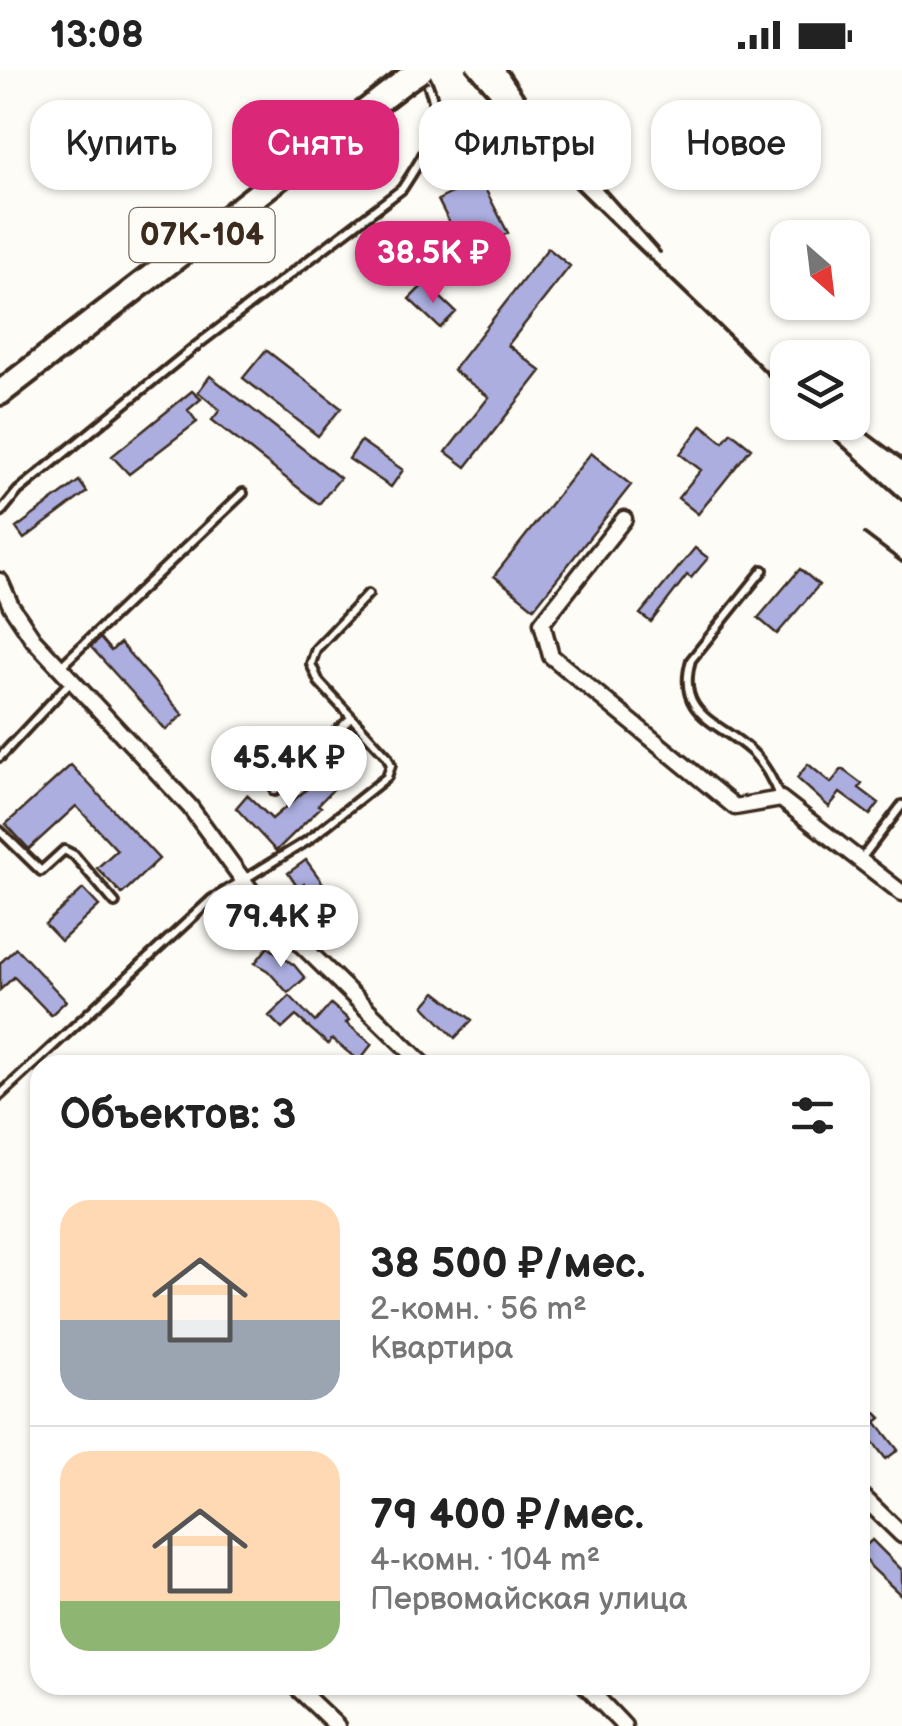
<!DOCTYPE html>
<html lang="ru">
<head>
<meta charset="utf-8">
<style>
	:root { --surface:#fff; --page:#f2f2f2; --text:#222; --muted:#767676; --line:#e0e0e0; --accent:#db2777 }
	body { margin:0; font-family:"Balsamiq Sans",sans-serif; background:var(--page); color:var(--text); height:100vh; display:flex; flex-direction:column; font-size:38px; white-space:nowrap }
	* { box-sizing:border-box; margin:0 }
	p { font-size:32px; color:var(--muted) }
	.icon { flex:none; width:55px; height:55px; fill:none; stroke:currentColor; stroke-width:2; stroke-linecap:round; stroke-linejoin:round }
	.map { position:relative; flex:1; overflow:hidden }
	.side { position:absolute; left:30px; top:985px; width:840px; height:640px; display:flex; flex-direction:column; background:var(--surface); border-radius:30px; box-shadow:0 2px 8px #0004 }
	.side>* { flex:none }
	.banner { position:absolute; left:30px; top:30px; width:842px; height:90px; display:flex; gap:20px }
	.needle { width:65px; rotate:152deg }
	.tools { position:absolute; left:770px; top:150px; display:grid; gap:20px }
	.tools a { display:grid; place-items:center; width:100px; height:100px; border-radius:20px; background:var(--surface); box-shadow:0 2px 8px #0004; font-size:50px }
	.price { position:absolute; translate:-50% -85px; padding:0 22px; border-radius:35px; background:#fff; color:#222; font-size:32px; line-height:65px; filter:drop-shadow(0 2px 5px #0008) }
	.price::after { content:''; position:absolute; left:50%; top:60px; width:30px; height:22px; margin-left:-15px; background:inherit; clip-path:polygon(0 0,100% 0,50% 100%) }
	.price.on { background:var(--accent); color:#fff }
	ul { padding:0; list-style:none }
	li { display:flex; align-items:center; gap:30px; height:250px; padding:0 30px }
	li+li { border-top:2px solid var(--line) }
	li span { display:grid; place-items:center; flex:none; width:280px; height:200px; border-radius:30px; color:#555 }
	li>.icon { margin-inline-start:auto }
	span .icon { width:120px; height:120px; fill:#fffc; stroke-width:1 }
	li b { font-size:42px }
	h2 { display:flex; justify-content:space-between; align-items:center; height:120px; padding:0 30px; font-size:42px }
	.pill { padding:0 35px; border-radius:30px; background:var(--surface); box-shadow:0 2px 8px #0004; font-size:35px; line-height:90px }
	.pill.on { background:var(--accent); color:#fff }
	.status { display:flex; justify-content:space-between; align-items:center; height:70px; padding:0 50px; background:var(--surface); direction:ltr }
	.status svg { height:28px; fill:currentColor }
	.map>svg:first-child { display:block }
</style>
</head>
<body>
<div class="status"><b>13:08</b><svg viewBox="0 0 49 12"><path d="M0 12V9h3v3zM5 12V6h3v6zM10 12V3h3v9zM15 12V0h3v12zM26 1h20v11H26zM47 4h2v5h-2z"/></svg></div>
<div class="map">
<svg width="902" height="1656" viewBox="0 0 902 1656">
	<rect width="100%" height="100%" fill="#fdfcf7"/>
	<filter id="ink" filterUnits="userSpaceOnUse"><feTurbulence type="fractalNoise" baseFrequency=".01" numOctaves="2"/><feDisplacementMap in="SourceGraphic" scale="20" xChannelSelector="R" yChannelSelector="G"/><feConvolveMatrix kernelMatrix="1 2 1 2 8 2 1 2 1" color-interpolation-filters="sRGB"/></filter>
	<g filter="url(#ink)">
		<!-- building -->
		<path fill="#abaedf" stroke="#3b2a1e" stroke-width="2.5" d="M 480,109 L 508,163 L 466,185 L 438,130 Z
			M 548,178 L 570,196 L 508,275 L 541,301 L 466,397 L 446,382 L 489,327 L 453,300 Z
			M 425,213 L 456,242 L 440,258 L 409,229 Z
			M 266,280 L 341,338 L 318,366 L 243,308 Z
			M 210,306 L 340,408 L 319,434 L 212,350 L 220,340 L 198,322 Z
			M 192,321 L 201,329 L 188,340 L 197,352 L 129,404 L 112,386 Z
			M 702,355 L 723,372 L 731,362 L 751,378 L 698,444 L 678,428 L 701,400 L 680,384 Z
			M 361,371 L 403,400 L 391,417 L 349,389 Z
			M 591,383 L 631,415 L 534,538 L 494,506 Z
			M 79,411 L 87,422 L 24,469 L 16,458 Z
			M 695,478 L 708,488 L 691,508 L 687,505 L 651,552 L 640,544 Z
			M 800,499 L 819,515 L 777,564 L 758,548 Z
			M 100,568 L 111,581 L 120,573 L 183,645 L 166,660 L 91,577 Z
			M 808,694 L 831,713 L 842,699 L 862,714 L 859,718 L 879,733 L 870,745 L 840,723 L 829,737 L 797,708 Z
			M 71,695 L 159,789 L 122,824 L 97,798 L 117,780 L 76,736 L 29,779 L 6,754 Z
			M 331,698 L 343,709 L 318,735 L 321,737 L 276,781 L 236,738 L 247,725 L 272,749 Z
			M 306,790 L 328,820 L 312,829 L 304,814 L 298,818 L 288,803 Z
			M 83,819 L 99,836 L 61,871 L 45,854 Z
			M 232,841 L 245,856 L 248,852 L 258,862 L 246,874 L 229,857 L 223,862 L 216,855 Z
			M 268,877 L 294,895 L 305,908 L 288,923 L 268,901 L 255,893 Z
			M 16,878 L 66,931 L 51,945 L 14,907 L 0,920 L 0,893 Z
			M 436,922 L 472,950 L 455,968 L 424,936 Z
			M 290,926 L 315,952 L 331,934 L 349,950 L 346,953 L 372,974 L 359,991 L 332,969 L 328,974 L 296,946 L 282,959 L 269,946 Z
			M 873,1340 L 881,1348 L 876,1352 L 898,1380 L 886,1389 L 865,1362 L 860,1367 L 860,1352 Z
			M 872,1470 L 902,1500 L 902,1526 L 871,1497 L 860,1481 Z"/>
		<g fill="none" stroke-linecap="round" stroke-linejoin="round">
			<!-- service casing -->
			<g stroke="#3b2a1e" stroke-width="14">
				<path id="service" d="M 0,443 L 18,421 L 192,279 L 402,119 C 427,80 449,50 423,5
					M 763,500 L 691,590 C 675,646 720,652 751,681 C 765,694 773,710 780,728
					M 60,597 L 243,423
					M 0,687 L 71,611
					M 275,721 L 351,648
					M 0,761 L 41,801 L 64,780 L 74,785 L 115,833
					M 861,789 L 902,735
					M 0,1025 L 212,829 L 307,771 L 387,707 L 391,695 L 387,686 L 319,612 L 311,594 L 316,579 L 368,524"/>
			</g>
			<!-- minor casing -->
			<g stroke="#3b2a1e" stroke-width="21">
				<path id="minor" d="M 624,449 L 542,553 L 551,586 L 735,737 L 781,729 L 902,823
					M 0,511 L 11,536 L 33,569 L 190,737 L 262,836 L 424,995
					M 860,1424 L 902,1465
					M 294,1615 L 337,1656
					M 585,1615 L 624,1656"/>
			</g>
			<!-- trunk casing -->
			<g stroke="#3b2a1e" stroke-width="30">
				<path id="trunk" d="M 0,323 L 406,10"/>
			</g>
			<!-- service -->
			<use href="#service" stroke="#fdfcf7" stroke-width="6"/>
			<!-- minor -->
			<use href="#minor" stroke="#fdfcf7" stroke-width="14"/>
			<!-- trunk -->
			<use href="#trunk" stroke="#fdfcf7" stroke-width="22"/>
			<!-- rail -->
			<path stroke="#3b2a1e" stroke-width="4" d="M 467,0 C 564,117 683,214 788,325
				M 507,0 L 534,40 L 660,182
				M 816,352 L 902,430
				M 852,352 L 902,389
				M 865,464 L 902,492"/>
			<!-- trunk-bridge casing -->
			<g stroke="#3b2a1e" stroke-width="30" stroke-linecap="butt">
				<path id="trunk-bridge" d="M 406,10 L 421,0"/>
			</g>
			<!-- trunk-bridge -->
			<use href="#trunk-bridge" stroke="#fdfcf7" stroke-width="22"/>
		</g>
	</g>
	<g text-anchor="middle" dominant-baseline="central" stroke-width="9" stroke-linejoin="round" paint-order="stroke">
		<!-- shield labels -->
		<rect fill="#fdfcf7" stroke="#75695f" stroke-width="2.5" x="129.5" y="138" width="145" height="54" rx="8"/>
		<g font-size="32" font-weight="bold" fill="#3b2a1e">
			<text x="202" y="165">07К-104</text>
		</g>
	</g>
</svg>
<div class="tools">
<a><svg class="needle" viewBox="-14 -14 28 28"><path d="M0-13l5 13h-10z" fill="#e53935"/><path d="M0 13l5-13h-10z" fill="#767676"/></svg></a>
<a><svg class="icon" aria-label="layers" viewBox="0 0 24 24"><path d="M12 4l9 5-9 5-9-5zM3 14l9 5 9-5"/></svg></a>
</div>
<b class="price on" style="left:433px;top:236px">38.5K ₽</b>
<b class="price" style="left:289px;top:741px">45.4K ₽</b>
<b class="price" style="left:281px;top:900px">79.4K ₽</b>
<div class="banner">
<a class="pill">Купить</a>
<a class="pill on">Снять</a>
<a class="pill">Фильтры</a>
<a class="pill">Новое</a>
</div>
<section class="side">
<h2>Объектов: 3<svg class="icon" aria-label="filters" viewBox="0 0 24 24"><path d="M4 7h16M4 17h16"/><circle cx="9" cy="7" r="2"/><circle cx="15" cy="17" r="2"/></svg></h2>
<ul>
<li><span style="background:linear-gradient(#ffd9b3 60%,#9aa5b1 0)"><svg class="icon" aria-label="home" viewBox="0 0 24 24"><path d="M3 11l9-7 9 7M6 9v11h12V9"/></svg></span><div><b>38 500 ₽/мес.</b><p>2-комн. · 56 m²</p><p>Квартира</p></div></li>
<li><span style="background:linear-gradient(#ffd9b3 75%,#8fb573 0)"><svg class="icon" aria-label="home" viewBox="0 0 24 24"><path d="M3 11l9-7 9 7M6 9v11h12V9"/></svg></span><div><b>79 400 ₽/мес.</b><p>4-комн. · 104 m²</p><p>Первомайская улица</p></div></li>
</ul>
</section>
</div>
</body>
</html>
